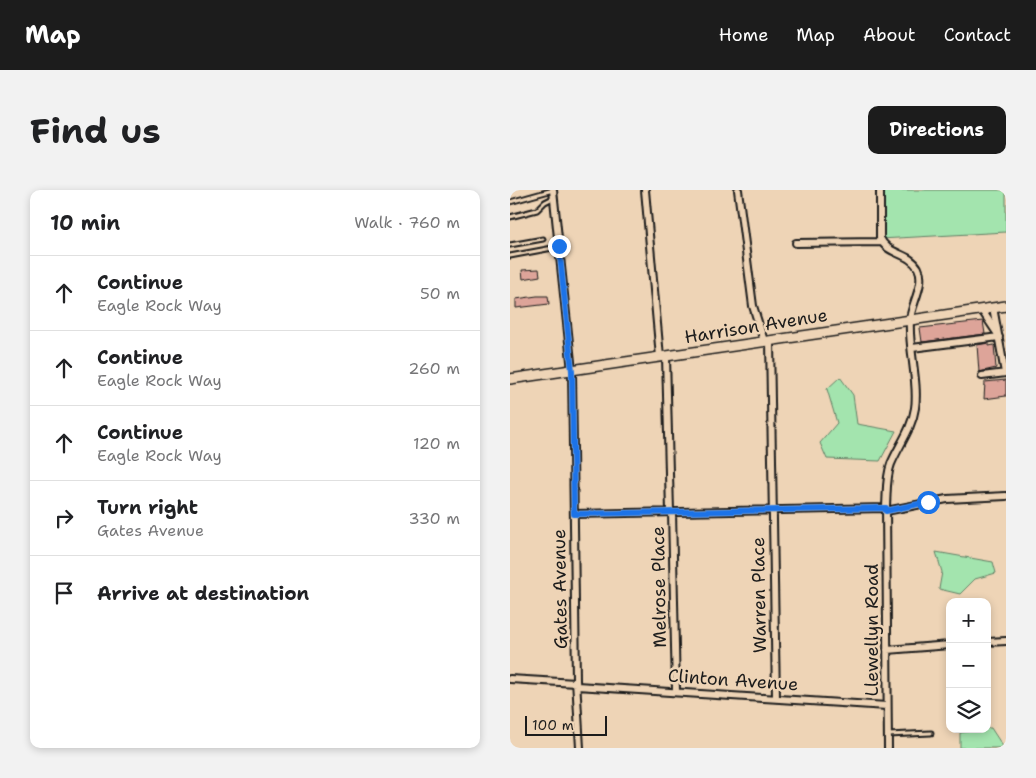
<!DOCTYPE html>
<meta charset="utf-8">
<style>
:root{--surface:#fff;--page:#f2f2f2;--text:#202124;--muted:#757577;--line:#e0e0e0;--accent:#1c1c1c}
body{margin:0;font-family:"Shantell Sans",sans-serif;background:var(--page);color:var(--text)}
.controls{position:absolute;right:15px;bottom:15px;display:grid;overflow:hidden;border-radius:10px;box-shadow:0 2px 8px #0003}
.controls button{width:45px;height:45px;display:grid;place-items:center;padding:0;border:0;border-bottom:1px solid var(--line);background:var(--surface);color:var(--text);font:25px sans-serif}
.scale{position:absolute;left:15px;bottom:12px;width:82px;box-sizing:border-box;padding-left:5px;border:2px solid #1c1c1c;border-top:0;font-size:14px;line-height:18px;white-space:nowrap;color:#1c1c1c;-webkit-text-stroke:4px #eed4b6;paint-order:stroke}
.stop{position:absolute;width:15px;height:15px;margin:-11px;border:4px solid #1a73e8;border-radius:50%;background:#fff}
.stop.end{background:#1a73e8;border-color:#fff;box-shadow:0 1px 5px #0008}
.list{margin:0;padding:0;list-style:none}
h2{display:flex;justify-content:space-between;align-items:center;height:65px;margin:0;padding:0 20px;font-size:21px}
h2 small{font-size:16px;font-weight:400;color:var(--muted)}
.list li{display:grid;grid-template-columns:32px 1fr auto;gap:15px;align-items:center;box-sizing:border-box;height:75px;padding:0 20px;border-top:1px solid var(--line)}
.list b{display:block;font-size:19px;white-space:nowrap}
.list p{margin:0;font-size:16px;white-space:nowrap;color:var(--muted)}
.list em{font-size:16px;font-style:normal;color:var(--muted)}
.icon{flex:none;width:28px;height:28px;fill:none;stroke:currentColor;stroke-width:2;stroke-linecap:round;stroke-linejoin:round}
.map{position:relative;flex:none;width:496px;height:558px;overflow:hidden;border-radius:10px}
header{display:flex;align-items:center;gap:30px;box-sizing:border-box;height:70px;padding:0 25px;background:var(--accent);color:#fff}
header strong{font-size:24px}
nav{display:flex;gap:28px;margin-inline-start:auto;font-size:18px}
.intro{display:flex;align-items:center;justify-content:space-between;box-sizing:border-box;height:120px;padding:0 30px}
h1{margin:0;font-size:35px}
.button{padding:12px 22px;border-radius:10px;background:var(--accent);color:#fff;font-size:18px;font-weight:700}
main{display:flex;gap:30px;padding:0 30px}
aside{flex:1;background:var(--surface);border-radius:10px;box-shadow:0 2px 8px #0003}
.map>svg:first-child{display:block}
.green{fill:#a3e4ae;stroke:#608065}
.building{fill:#dda499;stroke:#1c1c1c}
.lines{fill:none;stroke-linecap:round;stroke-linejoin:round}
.lane-casing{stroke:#1c1c1c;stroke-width:7}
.street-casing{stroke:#1c1c1c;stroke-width:10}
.secondary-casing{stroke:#1c1c1c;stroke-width:12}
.lane{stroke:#eed4b6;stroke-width:3}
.street{stroke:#eed4b6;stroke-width:6}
.secondary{stroke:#eed4b6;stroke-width:9}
.route{stroke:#1a73e8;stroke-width:6}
.labels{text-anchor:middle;stroke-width:5;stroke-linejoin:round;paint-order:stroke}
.street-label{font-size:18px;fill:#1c1c1c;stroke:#eed4b6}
</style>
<header>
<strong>Map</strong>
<nav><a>Home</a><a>Map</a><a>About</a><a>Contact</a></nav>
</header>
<div class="intro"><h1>Find us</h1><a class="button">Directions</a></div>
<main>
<aside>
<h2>10 min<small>Walk · 760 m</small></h2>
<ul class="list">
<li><svg class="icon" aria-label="ahead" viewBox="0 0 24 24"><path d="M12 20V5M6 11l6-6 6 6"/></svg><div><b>Continue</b><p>Eagle Rock Way</p></div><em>50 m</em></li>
<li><svg class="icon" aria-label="ahead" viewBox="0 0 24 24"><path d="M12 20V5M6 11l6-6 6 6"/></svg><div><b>Continue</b><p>Eagle Rock Way</p></div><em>260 m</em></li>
<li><svg class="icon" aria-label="ahead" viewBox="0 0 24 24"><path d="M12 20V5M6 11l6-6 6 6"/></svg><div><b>Continue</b><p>Eagle Rock Way</p></div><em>120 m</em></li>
<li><svg class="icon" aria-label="right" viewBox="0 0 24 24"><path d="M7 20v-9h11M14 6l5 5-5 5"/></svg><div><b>Turn right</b><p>Gates Avenue</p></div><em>330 m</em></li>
<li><svg class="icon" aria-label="arrive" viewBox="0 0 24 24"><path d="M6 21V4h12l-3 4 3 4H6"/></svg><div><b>Arrive at destination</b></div></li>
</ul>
</aside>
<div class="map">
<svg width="496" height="558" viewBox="0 0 496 558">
<rect width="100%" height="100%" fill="#eed4b6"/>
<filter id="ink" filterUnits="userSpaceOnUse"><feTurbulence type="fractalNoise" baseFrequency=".02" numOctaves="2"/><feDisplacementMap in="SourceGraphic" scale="10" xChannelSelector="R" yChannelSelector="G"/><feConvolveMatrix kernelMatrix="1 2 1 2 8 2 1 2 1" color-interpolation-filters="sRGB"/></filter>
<g filter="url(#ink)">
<path class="green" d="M370,0h126v42l-126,7z
M330,187l13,18 4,29 39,7 -16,30 -53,-2 -7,-16 17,-20 -10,-34z
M426,362l57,10 3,11 -21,6 -15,15 -21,-5 3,-17z
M477,538h4l13,20h-44v-15z"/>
<path class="building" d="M29,79l1,7 -17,3 -1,-9z
M27,106h11l1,8 -33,4v-9z
M473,131l2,13 -63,8 -2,-14z
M479,153v3l5,-1 2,23 -17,4 -2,-27z
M496,190v16l-22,3 1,-17z"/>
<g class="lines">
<g class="lane-casing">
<path id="lane" d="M0,12l43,-12
M0,27l27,-7 8,-8 8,-4
M0,55l33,-6
M0,66l48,-9
M378,545l43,-2"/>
</g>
<g class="street-casing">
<path id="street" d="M43,0l19,181 4,309 4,68
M135,0l15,167
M228,0l15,116 11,35
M370,0v48c7,17 29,14 38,30 8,15 -7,36 -8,52 -2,27 9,62 5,88 -3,21 -16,37 -24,56 -5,13 -4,28 -5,42l2,242
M286,53l85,-1
M483,117l12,66
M471,119l16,24
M260,151l6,357
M402,158l87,-11
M156,166l4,156
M472,186l24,-3
M376,321l61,-12 59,-3
M162,322l4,179
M64,324l312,-6
M477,452l19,-1
M377,460l63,-5
M0,489l66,4
M67,496l310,20"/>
</g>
<g class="secondary-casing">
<path id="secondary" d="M0,189l496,-73"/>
</g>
<use href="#lane" class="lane"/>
<use href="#street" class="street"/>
<use href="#secondary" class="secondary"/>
</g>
</g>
<g class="lines" filter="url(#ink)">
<path class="route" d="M49,56l13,125 2,143 312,-6v3l42,-9"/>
</g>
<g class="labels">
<g class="street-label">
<text transform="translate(246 136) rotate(-9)" y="6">Harrison Avenue</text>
<text transform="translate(149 397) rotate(-91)" y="6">Melrose Place</text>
<text transform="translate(50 399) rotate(-91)" y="6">Gates Avenue</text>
<text transform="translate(249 405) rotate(-91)" y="6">Warren Place</text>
<text transform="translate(362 440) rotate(-90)" y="6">Llewellyn Road</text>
<text transform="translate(223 490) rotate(4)" y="6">Clinton Avenue</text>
</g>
</g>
</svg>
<div class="controls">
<button>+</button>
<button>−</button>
<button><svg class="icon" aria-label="layers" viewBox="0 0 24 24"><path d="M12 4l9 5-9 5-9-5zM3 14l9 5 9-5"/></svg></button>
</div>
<div class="scale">100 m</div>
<div class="stop" style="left:418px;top:312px"></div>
<div class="stop end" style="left:49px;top:56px"></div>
</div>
</main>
